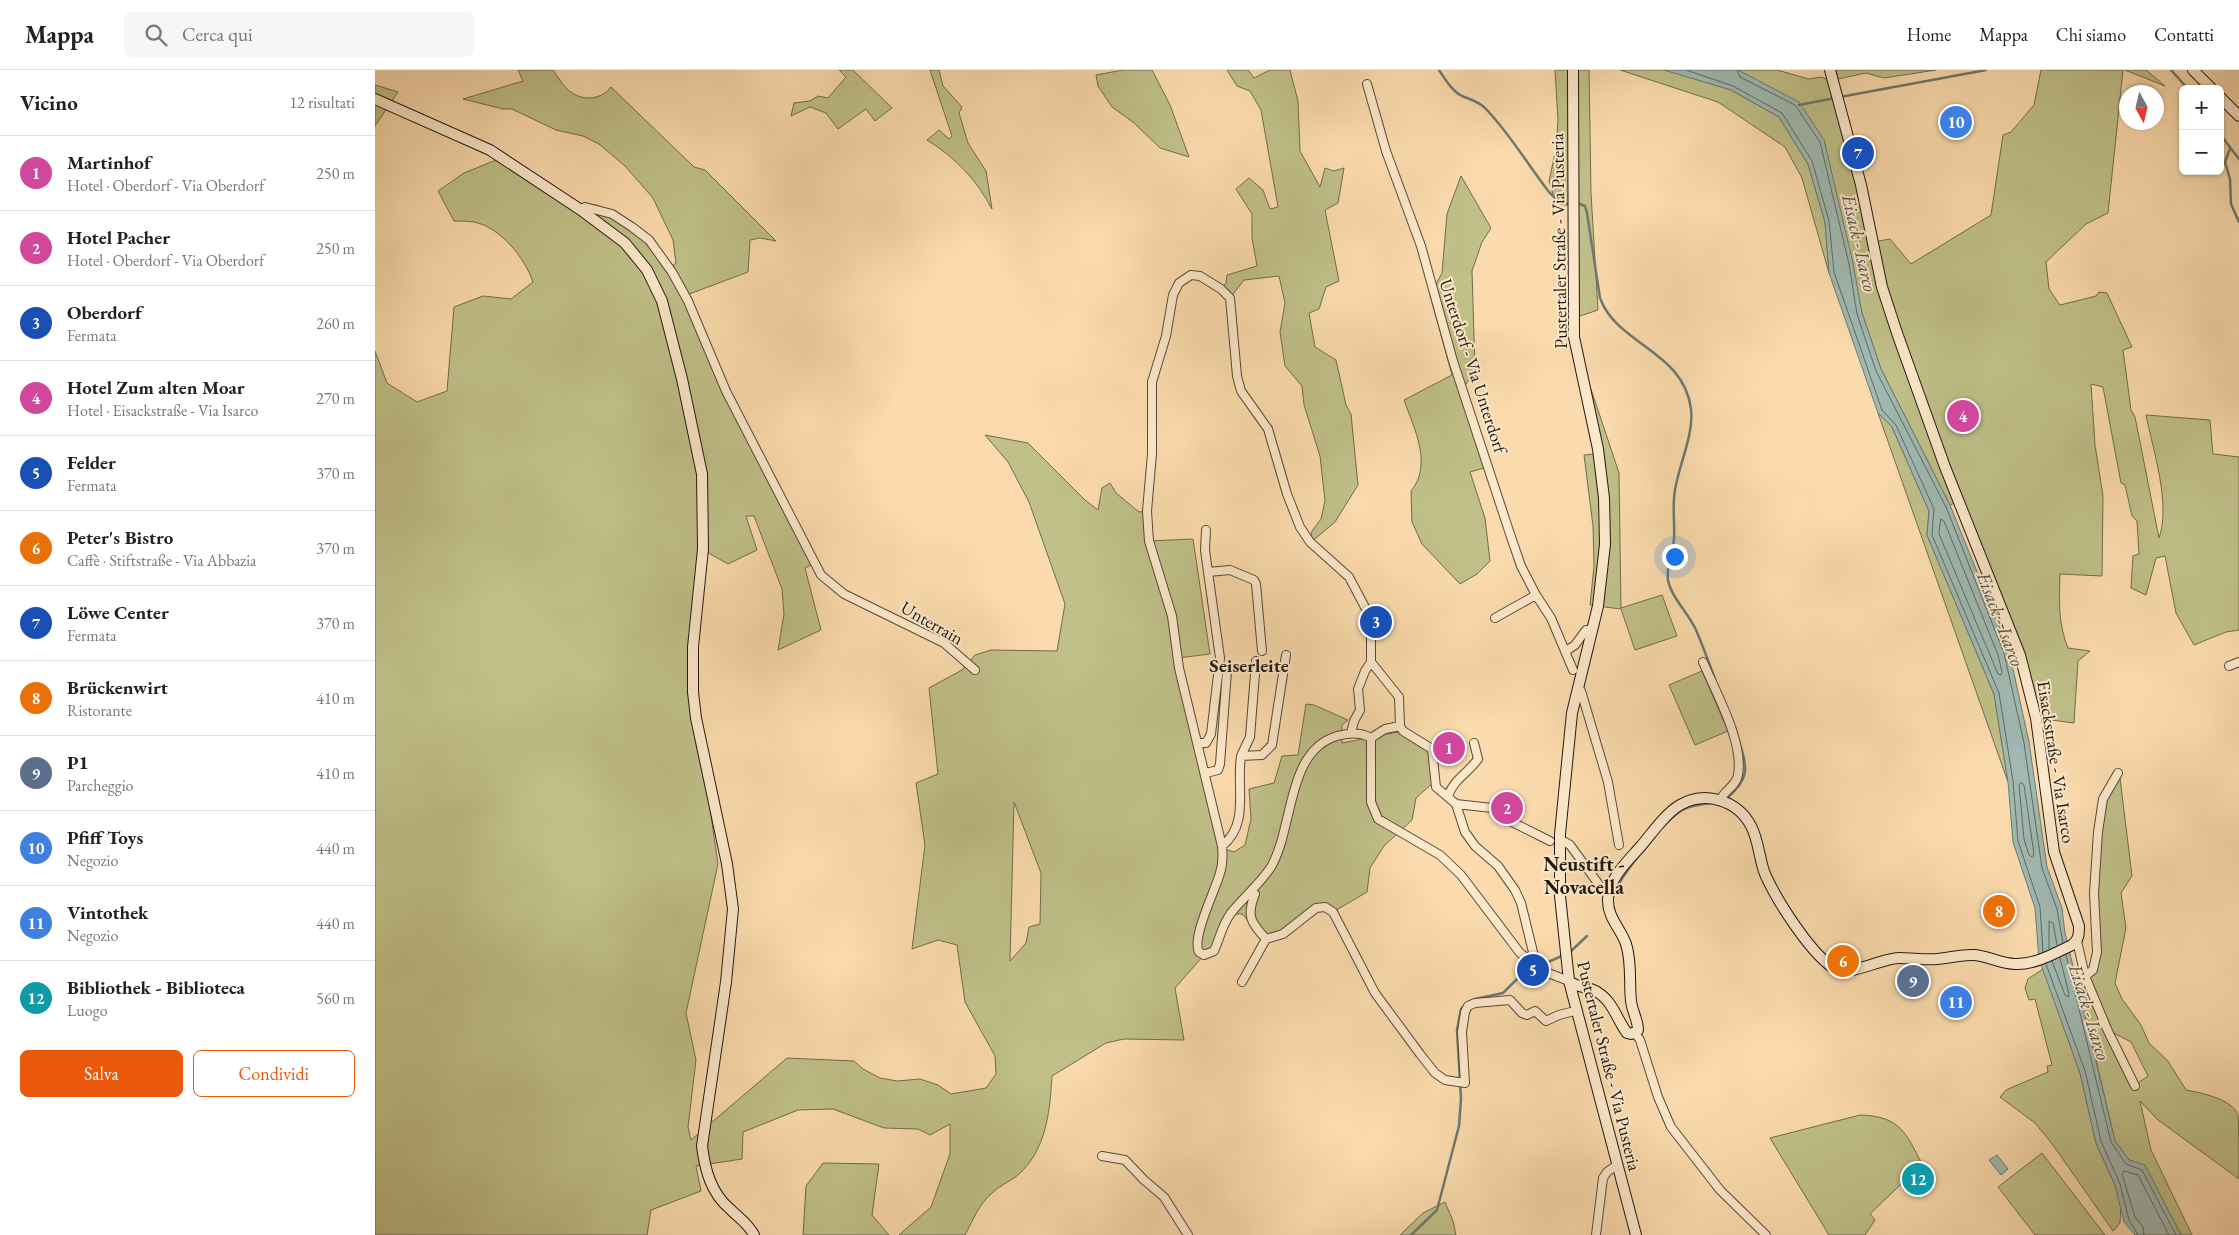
<!DOCTYPE html>
<html lang="it">
<meta charset="utf-8">
<style>
:root{--surface:#fff;--page:#f6f6f6;--text:#222;--muted:#767676;--line:#e0e0e0;--accent:#ea580c}
body{margin:0;font-family:"EB Garamond",serif;background:var(--page);color:var(--text)}
.controls{position:absolute;right:15px;top:15px;display:grid;overflow:hidden;border-radius:8px;box-shadow:0 1px 4px #0004}
.controls button{width:45px;height:45px;display:grid;place-items:center;padding:0;border:0;border-bottom:1px solid var(--line);background:var(--surface);color:var(--text);font:25px sans-serif}
.compass{position:absolute;left:1744px;top:15px;width:45px;height:45px;border-radius:50%;background:var(--surface);box-shadow:0 1px 4px #0004;rotate:172deg}
.you{position:absolute;left:1299px;top:486px;width:18px;height:18px;margin:-12px;border:4px solid #fff;border-radius:50%;background:#1a73e8;box-shadow:0 0 0 8px #1a73e833}
.badge{display:grid;place-items:center;width:32px;height:32px;border-radius:50%;background:var(--accent);color:#fff;font-size:16px;font-weight:700}
.pin{position:absolute;translate:-50% -50%;border:2px solid #fff;box-shadow:0 1px 5px #0006}
.list{margin:0;padding:0;list-style:none}
h2{display:flex;justify-content:space-between;align-items:center;height:65px;margin:0;padding:0 20px;font-size:21px}
h2 small{font-size:16px;font-weight:400;color:var(--muted)}
.list li{display:grid;grid-template-columns:32px 1fr auto;gap:15px;align-items:center;box-sizing:border-box;height:75px;padding:0 20px;border-top:1px solid var(--line)}
.list b{display:block;font-size:19px;white-space:nowrap}
.list p{margin:0;font-size:16px;white-space:nowrap;color:var(--muted)}
.list em{font-size:16px;font-style:normal;color:var(--muted)}
.actions{display:flex;gap:10px;padding:15px 20px}
.actions a{flex:1;padding:11px 0;border:1px solid var(--accent);border-radius:8px;text-align:center;font-size:18px;color:var(--accent)}
.actions .main{background:var(--accent);color:#fff}
.icon{flex:none;width:28px;height:28px;fill:none;stroke:currentColor;stroke-width:2;stroke-linecap:round;stroke-linejoin:round}
.map{position:relative;flex:none;width:1864px;height:1165px;overflow:hidden}
header{display:flex;align-items:center;gap:30px;box-sizing:border-box;height:70px;padding:0 25px;background:var(--surface);border-bottom:1px solid var(--line)}
header strong{font-size:24px}
nav{display:flex;gap:28px;margin-inline-start:auto;font-size:18px}
.search{width:350px;height:45px;background:var(--page);display:flex;align-items:center;gap:12px;box-sizing:border-box;padding:0 18px;border-radius:8px;color:var(--muted);font-size:19px}
main{display:flex}
aside{flex:1;background:var(--surface)}
.map>svg:first-child{display:block}
.green{fill:#c0c088;stroke:#706c4c;fill-rule:evenodd}
.water{fill:#a0b9b2;stroke:#6d7971}
.lines{fill:none;stroke-linecap:round;stroke-linejoin:round}
.shore{stroke:#606861;stroke-width:1}
.stream{stroke:#6d7971;stroke-width:2.5}
.street-casing{stroke:#584937;stroke-width:10}
.secondary-casing{stroke:#211810;stroke-width:12}
.street{stroke:#fce8ca;stroke-width:8}
.secondary{stroke:#fce8ca;stroke-width:10}
.labels{text-anchor:middle;stroke-width:4;stroke-linejoin:round;paint-order:stroke}
.street-label{font-size:18px;fill:#211810;stroke:#fce8ca}
.water-label{font-size:19px;font-style:italic;fill:#4d5049;stroke:#fce8ca}
.neighbourhood-label{font-size:19px;font-weight:bold;fill:#211810;stroke:#fce8ca}
.quarter-label{font-size:20px;font-weight:bold;fill:#211810;stroke:#fce8ca}
</style>
<header>
<strong>Mappa</strong>
<div class="search"><svg class="icon" aria-label="search" viewBox="0 0 24 24"><circle cx="10" cy="10" r="6"/><path d="M15 15l6 6"/></svg>Cerca qui</div>
<nav><a>Home</a><a>Mappa</a><a>Chi siamo</a><a>Contatti</a></nav>
</header>
<main>
<aside>
<h2>Vicino<small>12 risultati</small></h2>
<ul class="list">
<li><span class="badge" style="background:#d1479c">1</span><div><b>Martinhof</b><p>Hotel · Oberdorf - Via Oberdorf</p></div><em>250 m</em></li>
<li><span class="badge" style="background:#d1479c">2</span><div><b>Hotel Pacher</b><p>Hotel · Oberdorf - Via Oberdorf</p></div><em>250 m</em></li>
<li><span class="badge" style="background:#1a4fb4">3</span><div><b>Oberdorf</b><p>Fermata</p></div><em>260 m</em></li>
<li><span class="badge" style="background:#d1479c">4</span><div><b>Hotel Zum alten Moar</b><p>Hotel · Eisackstraße - Via Isarco</p></div><em>270 m</em></li>
<li><span class="badge" style="background:#1a4fb4">5</span><div><b>Felder</b><p>Fermata</p></div><em>370 m</em></li>
<li><span class="badge" style="background:#e8710a">6</span><div><b>Peter's Bistro</b><p>Caffè · Stiftstraße - Via Abbazia</p></div><em>370 m</em></li>
<li><span class="badge" style="background:#1a4fb4">7</span><div><b>Löwe Center</b><p>Fermata</p></div><em>370 m</em></li>
<li><span class="badge" style="background:#e8710a">8</span><div><b>Brückenwirt</b><p>Ristorante</p></div><em>410 m</em></li>
<li><span class="badge" style="background:#5c6f8a">9</span><div><b>P1</b><p>Parcheggio</p></div><em>410 m</em></li>
<li><span class="badge" style="background:#3f7fe0">10</span><div><b>Pfiff Toys</b><p>Negozio</p></div><em>440 m</em></li>
<li><span class="badge" style="background:#3f7fe0">11</span><div><b>Vintothek</b><p>Negozio</p></div><em>440 m</em></li>
<li><span class="badge" style="background:#0f9aa8">12</span><div><b>Bibliothek - Biblioteca</b><p>Luogo</p></div><em>560 m</em></li>
</ul>
<div class="actions"><a class="main">Salva</a><a>Condividi</a></div>
</aside>
<div class="map">
<svg width="1864" height="1165" viewBox="0 0 1864 1165">
<rect width="100%" height="100%" fill="#fbdbad"/>
<filter id="stains"><feTurbulence type="fractalNoise" baseFrequency=".004" numOctaves="4"/><feColorMatrix values="0 0 0 0 .2 0 0 0 0 .09 0 0 0 0 .02 0 0 0 .5 -.17"/></filter>
<radialGradient id="worn" r=".72"><stop offset=".6" stop-color="#630" stop-opacity="0"/><stop offset="1" stop-color="#630" stop-opacity=".3"/></radialGradient>
<path class="green" d="M143,0h35c5,7 11,18 18,22 13,10 31,7 40,-5l83,80 11,3 71,71 -16,-3 -10,2 -2,32 -64,24 42,95 87,173 -8,4 16,62 -43,20 6,-36 -2,-25 -28,-73h-8l11,34 -29,14 -25,-14 -10,142 25,172 -32,149 10,47 -8,67 3,13 96,-82 67,3 9,8 17,9 17,3 23,-2 18,6 13,9 35,-6 10,-14 -1,-18 -30,-54 -8,-57 -19,-5 -26,9 13,-104 -9,-62 22,-9 -9,-86 33,-18 13,-15 16,-5 66,1 8,-47 -36,-102 -21,-40 -23,-27 43,8 57,57 13,10 4,-22 8,-5 6,10 23,19 8,-1 2,30 44,-2 17,115 -32,4 41,189 15,5 11,-7 6,-26 -2,-30 25,-6 8,-27 16,-1 8,-51 8,1 34,15 -6,5v18l61,-12 29,18 2,33 -18,16 -4,22 -28,26 -14,22 -3,24 -34,20 -17,-4 -33,26 -17,5 -24,-25h-11l-15,33 -12,8 -29,33 9,52 -60,-1 -18,4 -54,33c-2,33 -5,69 -29,94 -8,10 -22,14 -31,23 -13,11 -19,27 -27,42h-66l32,-28 19,-53v-30l-20,11 -12,-6 -34,-1 -51,-19 -35,1 -55,22 -1,27 -46,7 5,25 -50,19 -4,25h-272v-884l12,32 30,19 30,-11 7,-84 29,-11 28,3 22,-17c-8,-24 -33,-55 -59,-60 -6,-1 -14,-1 -20,-1l-16,-30 26,-18 42,-17 71,47 19,2 18,7 37,25 21,29 4,-3 -3,-23 -20,-42 -28,-32 -26,-22 -16,-8 -27,-6 -44,-21h-9l-40,-10 60,-18zM639,732l27,71 -1,51 -11,3 -3,16 -16,18z
M464,0h14l39,38 -17,13 -9,-12 -28,20 -12,-16 -16,-6 -19,9 3,-13 16,-2 8,-5 10,2 18,-21z
M555,0h9l4,16 19,21 -3,6 9,30 18,28 6,38c-16,-30 -36,-51 -65,-69l12,-10 10,9 3,-3z
M748,0h29l18,35 19,52 -29,-9 -27,-26 -21,-15 -14,-21 -2,-11z
M852,0h21l6,8 16,-8h20l8,31 2,50 20,36 5,-19 9,3 10,-3 -6,35 -13,7 14,71 -13,6 -7,22 -10,4 6,34 21,13 10,45 5,9 7,71 -23,37 -26,22 3,-13 9,-12 4,-18 -5,-45 -16,-51 -2,-19 -17,-20 -5,-34 5,-29 -6,-27 -35,4 -14,18 -9,-9 5,-6 1,-8 30,-9 -5,-28v-24l-16,-25 13,-11 14,12 7,19 8,-2 -17,-97 -11,-19 -13,-5z
M1180,0h34l2,123 7,117 -21,7 -5,-112h-9l-8,-4 -6,-20 7,-32 2,-29z
M1245,0h44l21,5 46,15 48,27 29,47 17,58 4,51 -27,-95 -17,-31 -67,-45z
M1363,0h39l32,9 12,-2 11,4 41,161 17,-3 21,25 80,-49 12,-80 8,-3 23,-27 7,-35h82l-15,143 -22,11 -40,38 3,27 11,16 36,-9 3,-4 8,1 25,54 -9,3 8,60 4,7 24,121c12,-34 -6,-88 -13,-123l64,5 3,34 26,3v173l-13,2 -32,13 -18,-32 -11,-57 -9,2 -10,37 -15,-7 2,-32 6,-2 -2,-33 -5,-5 -7,-31 -4,-2 -18,-96 -12,-3 4,61 8,51 -1,80 -42,-2c-1,26 -2,50 8,74l22,3 -12,10 -4,62 -38,-5 -6,-29 -73,-187 -7,3 -69,-136 -19,-56 -38,-173z
M1461,0h100l-52,8 -18,-5 -28,6z
M1750,0h21l19,16z
M0,15l23,7 -23,34z
M1086,106l30,52 -9,14 -10,29 3,98 -10,17 26,80 -21,6 15,46 5,43 -13,13 -17,10 -38,-40 -10,-22 -1,-31c22,-26 3,-63 -7,-91l48,-25 -22,-80 12,-22 5,-59z
M1216,319l28,84 2,135 41,-13 15,41 -42,14 -14,-41 -31,-4 4,-39 -1,-40 -9,-71 18,-2 -14,-63z
M1503,343l14,14 37,84 -2,24 67,159 14,88z
M1327,601l26,60 -33,14 -26,-60z
M1745,708l12,98 -11,17 5,35 -11,55 7,16 19,26 8,18 19,18 18,29c16,3 46,9 52,25 1,10 1,51 1,64l-81,-59 -18,-19 11,49 41,85h-11l-36,-69 -16,-6 -14,-19 -38,-162 16,-9 5,-121 11,-63zM1733,960l23,12 17,34 -13,9z
M1668,899l37,104 16,70 19,42 6,22 -1,16 -7,8 -60,-86 -18,-22 -35,-26 6,-7 42,-18 -1,-6 5,-1 -17,-66 -6,1 -4,-12 3,-9z
M1485,1045c40,1 46,18 62,49l-52,50 5,6 -10,15h-36l-59,-97z
M1667,1083l63,82h-70l-37,-48z
M448,1093l56,1 -7,51 17,20h-86l3,-49z
M1070,1132l8,19 3,14h-56l23,-22z"/>
<path class="water" d="M1289,0h74l61,32 25,38 29,123 9,50 19,56 69,136 59,146 20,91 18,125 15,41 3,25 50,208 14,19 16,5 36,70h-46l-11,-13 -9,-37 -19,-42 -16,-70 -41,-114 -4,-51 -22,-66 -5,-60 -14,-88 -67,-159 2,-24 -37,-84 -14,-14 -49,-140 -4,-51 -17,-58 -29,-47 -48,-27z
M1622,1085l11,14 -7,6 -12,-15z"/>
<g class="lines">
<path class="shore" d="M1311,0l47,16 49,27 30,48 17,60 5,51 48,138 14,15 38,84 -2,26 67,158 14,88 5,60 22,66 3,45
M1362,0l3,7 55,28 25,37 29,122 8,50 19,57 70,136 58,146 20,90 18,125 15,41 6,34
M1566,449l3,2 54,134 4,17 -1,3 -3,-1 -59,-140z
M1647,713l2,2 10,69 -2,3 -3,-2 -5,-16 -5,-54z
M1674,879v-28l4,2 4,22
M1691,885l45,187 15,22 16,6 34,65
M1677,891l13,34 3,2 1,-3 -9,-36
M1671,894l39,107 16,70 19,43 9,36 9,15
M1769,1165l-1,-8 -8,-10 -13,-43 2,-3 14,4 31,60"/>
<path class="stream" d="M1064,0c6,9 13,21 23,26 9,4 17,5 24,13 24,25 42,56 63,83l9,9 9,3
M1796,0l17,19
M1465,27l146,-27
M1424,35l36,-7
M1845,64l19,25
M1855,79l-5,13 5,17 1,25 8,18
M1202,133l8,3 2,7 13,85c17,47 84,53 91,111 3,26 -12,55 -16,81 -3,16 0,33 -1,49 -1,13 -8,28 -6,41 3,17 21,34 28,50 7,16 13,33 19,49
M1352,728c20,-17 22,-28 13,-53
M1238,824c10,-21 50,-72 69,-84 9,-5 19,-6 30,-7
M1194,883l18,-17
M1036,1165l26,-25 22,-84 2,-27 -4,-69 4,-21 7,-7 7,-3 28,-6 20,-20 41,-18"/>
<g class="street-casing">
<path id="street" d="M992,14l19,67 35,95 32,115 57,173 11,32 15,29 15,23 22,52
M206,140l4,-3 27,7 20,13 17,13 23,32 16,29 38,90 95,184 23,19 100,49 31,27
M831,460l-1,20 3,22
M1120,548l41,-23
M1191,581l9,-6 11,-15h6
M881,591l-6,76 -9,19 21,-1 10,-10 14,-90
M1328,592c13,31 41,80 35,113 -2,11 -13,15 -18,25
M1854,596l10,-4
M1206,621l27,91 11,63
M976,663l3,-12 6,-11 -2,-21 7,-18 6,-9
M996,668c-10,-6 -23,-5 -34,-2 -51,15 -43,92 -66,131 -11,17 -27,30 -40,46 -9,12 -11,25 -17,38l-10,4 -5,-3c-8,-14 17,-63 21,-79 3,-9 3,-17 2,-27l-43,-178 -7,-52 -23,-75 -2,-30 5,-57v-72l14,-46 7,-41 6,-12 12,-8 9,1 21,13 9,9 7,78 4,15 27,38 19,65 13,33 10,15 39,35 18,34 4,25v26l28,35 1,29 3,5 29,18 4,38 20,17 9,28 10,14 23,20 17,24 6,13 12,49 -3,10
M996,668v64l7,17 62,36 21,20 59,78 28,20 21,8
M996,668l14,-9 15,-3
M823,673h8l5,-9 9,-76 -12,-86 22,-2 24,10 2,4 6,67
M831,703l12,-3 2,-6 7,-93
M1073,726c6,-17 20,-23 30,-37l-4,-16
M1081,734l36,4 8,8 50,25
M1190,772l5,3 30,41 10,4
M847,776c28,-22 14,-59 19,-90
M891,869l17,-5 33,-26 9,-1 8,5 42,81 45,61 15,19 10,7 20,3 -3,-51 3,-20 3,-6 7,-3 35,-3 12,13 5,2 8,-4 11,10 13,-6 16,-4
M1702,871l8,35 22,53 28,57
M1710,906l8,-6 4,-18 -3,-59 4,-61 5,-33 15,-26
M867,912l24,-43c-15,-16 -20,-23 -11,-45l-3,-3
M1260,963l5,7 18,57 13,30 49,63 46,45
M727,1086l23,4 19,20 20,17 24,38
M1221,1165l7,-57 4,-6 10,-7"/>
</g>
<g class="secondary-casing">
<path id="secondary" d="M1198,0l1,267 24,112 6,49 1,46 -7,62 -26,107 -12,121v62l9,85 67,254
M1818,0l19,19
M1845,27l19,19
M0,29l115,51 91,60 44,33 22,27 15,31 20,78 20,95 1,75 -10,98v45l3,26 31,146 6,45 -7,73 -24,164c3,24 9,47 28,63 9,9 18,14 24,26
M1194,911c8,7 19,5 28,11 16,9 20,28 30,41l4,1 7,-4c0,-10 -6,-19 -7,-29 -2,-19 1,-39 -5,-57 -5,-15 -19,-27 -18,-45 1,-21 20,-38 33,-53 12,-14 24,-32 39,-41 26,-15 58,-4 71,21 8,15 8,33 14,48 11,25 47,83 72,96 12,6 46,-12 62,-12 13,0 26,2 38,1 13,-1 25,-5 38,-4 13,1 26,9 40,9 20,1 40,-11 57,-19 7,-5 7,-11 7,-19l-25,-74 -18,-134 -16,-63 -75,-188 -48,-134 -15,-46 -21,-102 -31,-115"/>
</g>
<use href="#street" class="street"/>
<use href="#secondary" class="secondary"/>
</g>
<g class="labels">
<g class="street-label">
<text transform="translate(1184 171) rotate(-91)" y="6">Pustertaler Straße - Via Pusteria</text>
<text transform="translate(1098 296) rotate(72)" y="6">Unterdorf - Via Unterdorf</text>
<text transform="translate(557 553) rotate(30)" y="6">Unterrain</text>
<text transform="translate(1681 692) rotate(81)" y="6">Eisackstraße - Via Isarco</text>
<text transform="translate(1234 996) rotate(76)" y="6">Pustertaler Straße - Via Pusteria</text>
</g>
<g class="water-label">
<text transform="translate(1485 173) rotate(77)" y="7">Eisack - Isarco</text>
<text transform="translate(1626 549) rotate(69)" y="7">Eisack - Isarco</text>
<text transform="translate(1715 942) rotate(73)" y="7">Eisack - Isarco</text>
</g>
<g class="neighbourhood-label">
<text x="874" y="602">Seiserleite</text>
</g>
<g class="quarter-label">
<text x="1209" y="801">Neustift -<tspan x="1209" dy="23">Novacella</tspan></text>
</g>
</g>
<rect width="100%" height="100%" filter="url(#stains)"/>
<rect width="100%" height="100%" fill="url(#worn)"/>
</svg>
<div class="controls">
<button>+</button>
<button>−</button>
</div>
<svg class="compass" viewBox="-18 -18 36 36"><path d="M0-13l5 13h-10z" fill="#e53935"/><path d="M0 13l5-13h-10z" fill="#767676"/></svg>
<div class="you"></div>
<div class="pin badge" style="left:1074px;top:678px;background:#d1479c">1</div>
<div class="pin badge" style="left:1132px;top:738px;background:#d1479c">2</div>
<div class="pin badge" style="left:1001px;top:552px;background:#1a4fb4">3</div>
<div class="pin badge" style="left:1588px;top:346px;background:#d1479c">4</div>
<div class="pin badge" style="left:1158px;top:900px;background:#1a4fb4">5</div>
<div class="pin badge" style="left:1468px;top:891px;background:#e8710a">6</div>
<div class="pin badge" style="left:1483px;top:83px;background:#1a4fb4">7</div>
<div class="pin badge" style="left:1624px;top:841px;background:#e8710a">8</div>
<div class="pin badge" style="left:1538px;top:911px;background:#5c6f8a">9</div>
<div class="pin badge" style="left:1581px;top:52px;background:#3f7fe0">10</div>
<div class="pin badge" style="left:1581px;top:932px;background:#3f7fe0">11</div>
<div class="pin badge" style="left:1543px;top:1109px;background:#0f9aa8">12</div>
</div>
</main>
